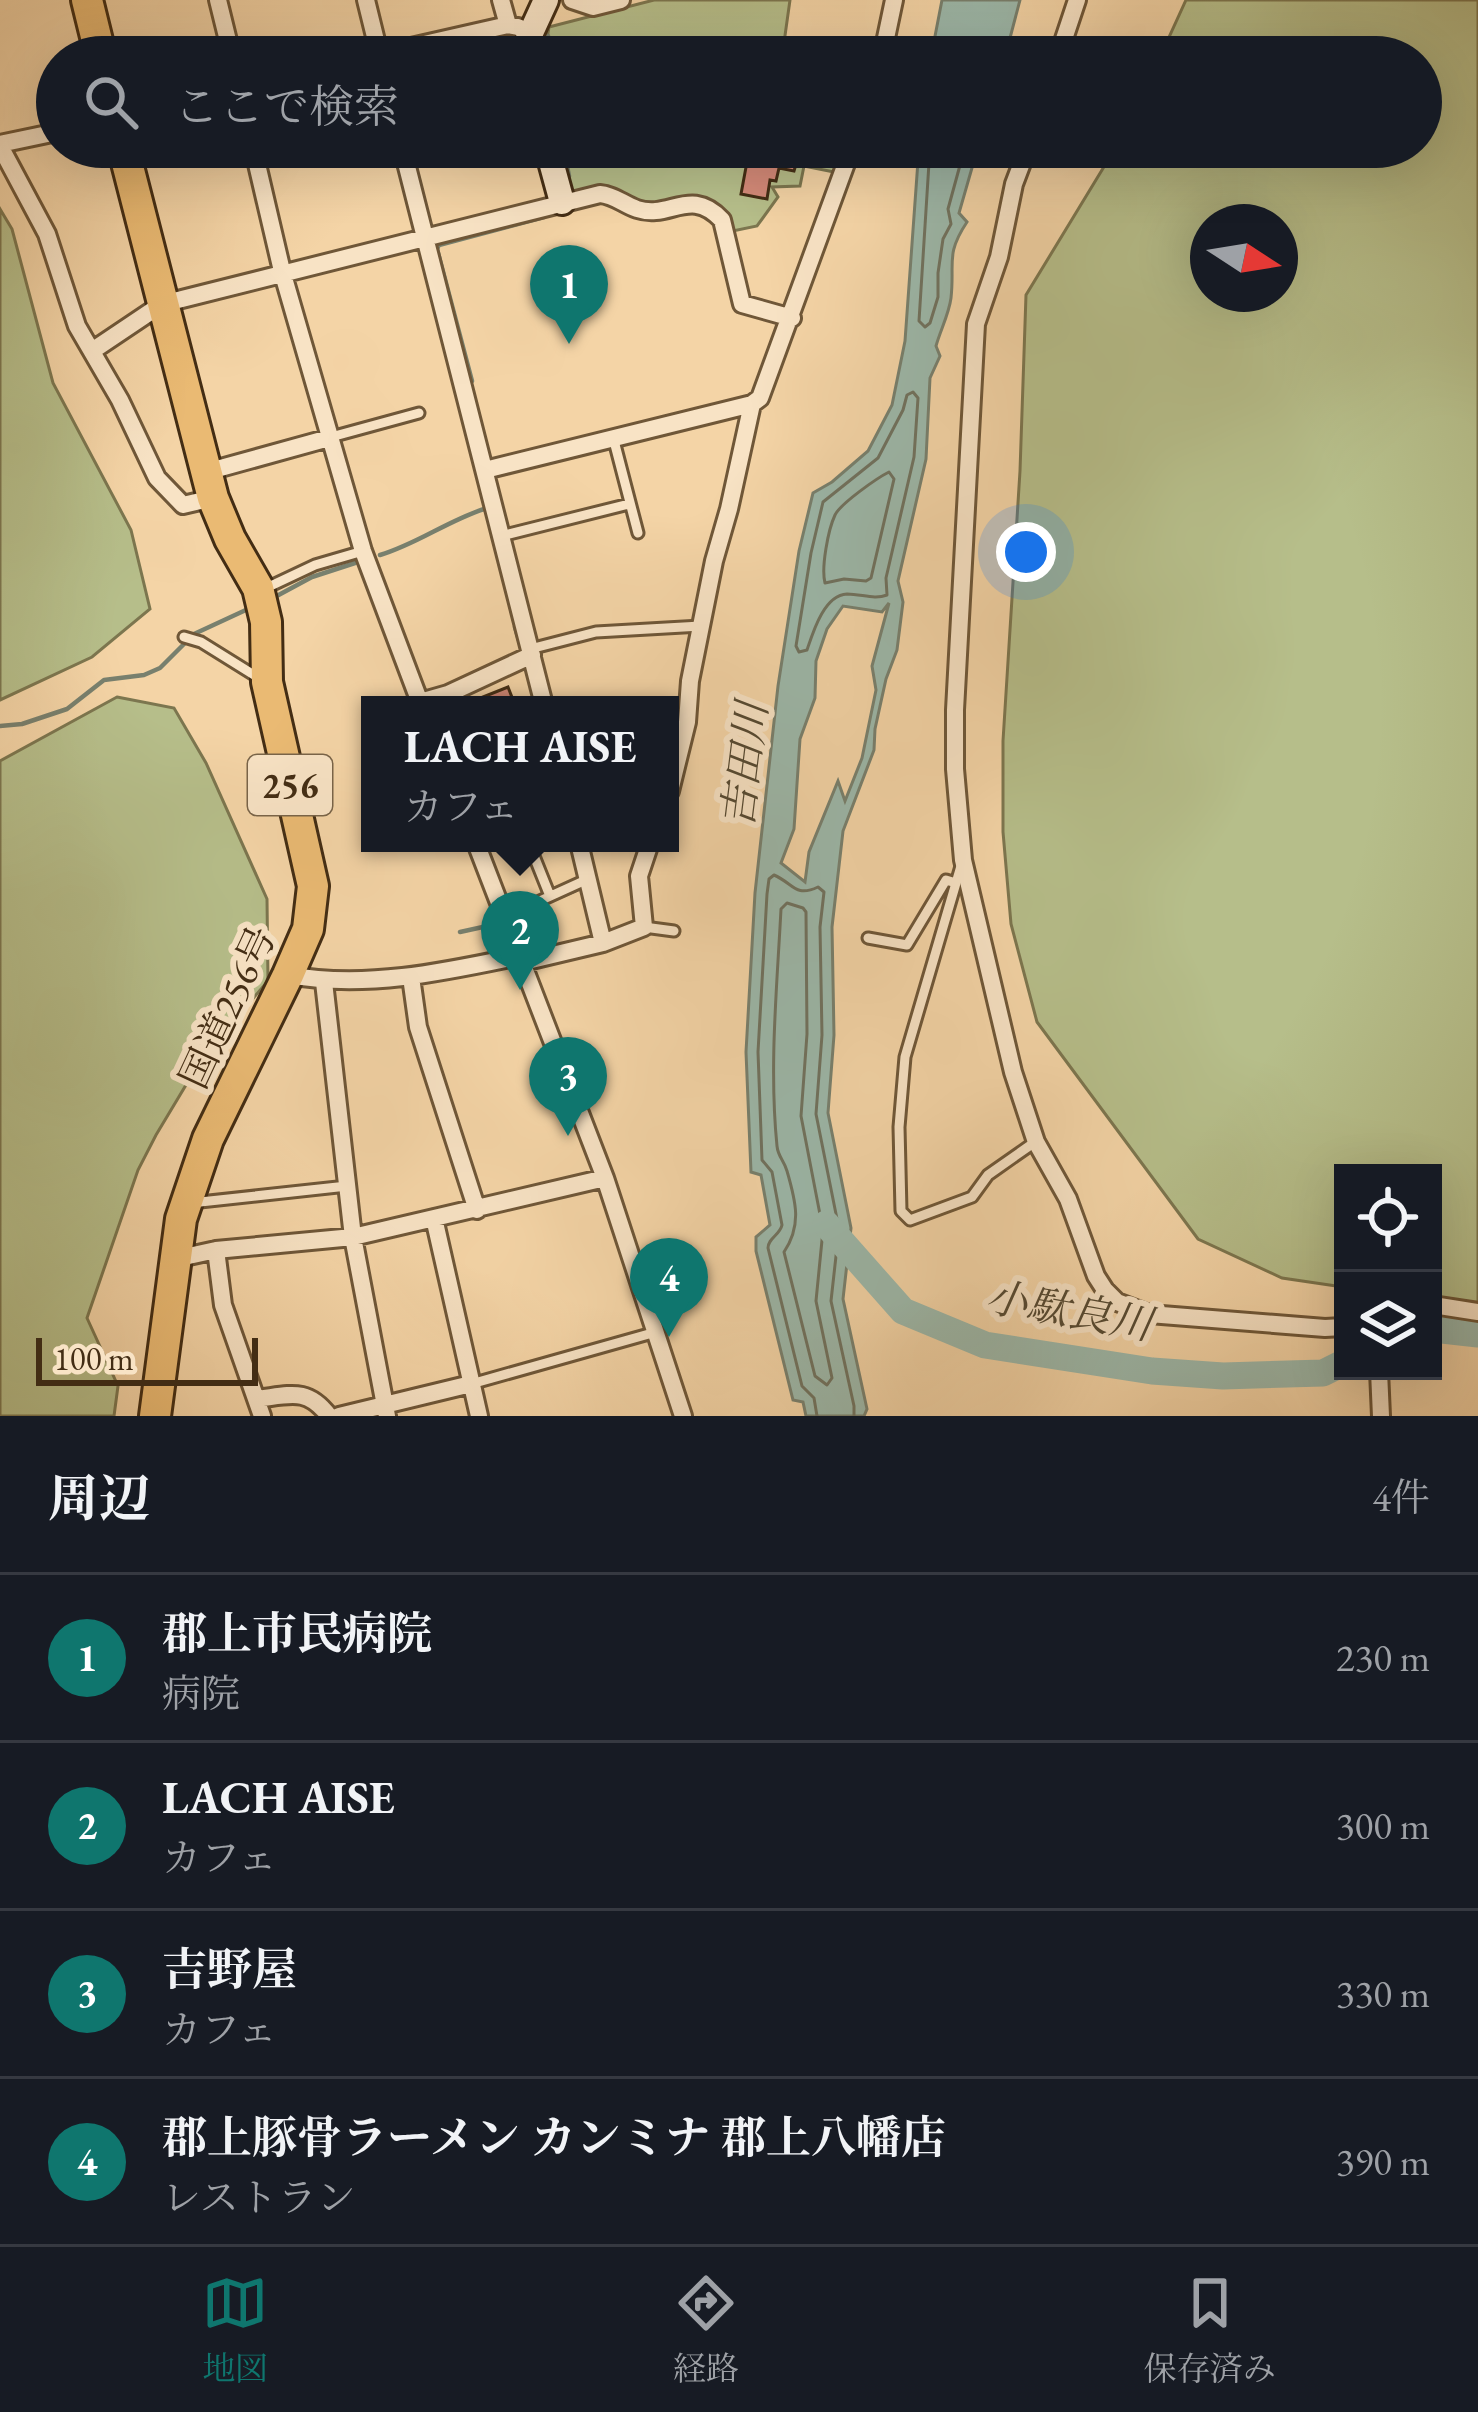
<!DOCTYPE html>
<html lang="ja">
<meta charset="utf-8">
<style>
:root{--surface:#171b24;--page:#242831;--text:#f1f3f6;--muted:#9ea1a6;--line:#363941;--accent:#0f766e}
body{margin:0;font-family:"EB Garamond","Noto Serif JP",serif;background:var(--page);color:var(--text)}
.controls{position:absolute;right:36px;bottom:36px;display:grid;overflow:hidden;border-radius:0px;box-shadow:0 12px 48px #0002}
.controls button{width:108px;height:108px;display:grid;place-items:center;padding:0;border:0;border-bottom:3px solid var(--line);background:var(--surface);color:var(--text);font:60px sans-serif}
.compass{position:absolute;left:1190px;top:204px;width:108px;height:108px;border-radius:50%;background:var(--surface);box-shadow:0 12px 48px #0002;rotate:102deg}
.scale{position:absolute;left:36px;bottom:30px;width:222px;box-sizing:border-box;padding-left:12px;border:6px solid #432d14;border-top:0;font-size:33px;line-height:42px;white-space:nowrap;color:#432d14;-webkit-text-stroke:9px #f8e3c5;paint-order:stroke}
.you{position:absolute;left:1026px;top:552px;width:42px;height:42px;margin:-30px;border:9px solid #fff;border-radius:50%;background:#1a73e8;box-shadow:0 0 0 18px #1a73e833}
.badge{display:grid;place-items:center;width:78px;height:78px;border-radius:50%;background:var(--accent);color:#fff;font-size:39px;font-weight:700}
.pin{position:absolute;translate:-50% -99px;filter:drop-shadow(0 3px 6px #0008)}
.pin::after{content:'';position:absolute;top:63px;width:42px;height:36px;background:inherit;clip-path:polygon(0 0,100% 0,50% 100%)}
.popup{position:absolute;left:361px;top:696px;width:318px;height:156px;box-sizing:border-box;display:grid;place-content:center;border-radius:0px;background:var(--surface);filter:drop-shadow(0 3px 9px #0005);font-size:39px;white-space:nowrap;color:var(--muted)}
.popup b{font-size:45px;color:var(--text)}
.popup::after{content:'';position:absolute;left:50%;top:100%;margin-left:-24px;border:24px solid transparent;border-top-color:var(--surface)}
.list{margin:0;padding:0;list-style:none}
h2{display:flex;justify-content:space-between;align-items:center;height:156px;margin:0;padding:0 48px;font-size:51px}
h2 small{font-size:39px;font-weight:400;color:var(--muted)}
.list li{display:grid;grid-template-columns:78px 1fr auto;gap:36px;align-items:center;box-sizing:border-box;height:168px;padding:0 48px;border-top:3px solid var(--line)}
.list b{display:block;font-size:45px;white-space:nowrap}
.list p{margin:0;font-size:39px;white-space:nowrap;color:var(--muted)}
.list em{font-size:39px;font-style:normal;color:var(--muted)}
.icon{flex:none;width:66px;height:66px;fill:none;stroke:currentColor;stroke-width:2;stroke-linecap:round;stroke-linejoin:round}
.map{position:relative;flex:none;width:1478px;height:1416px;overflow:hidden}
.search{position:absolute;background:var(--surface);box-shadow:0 12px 48px #0002;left:36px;right:36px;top:36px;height:132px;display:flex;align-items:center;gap:30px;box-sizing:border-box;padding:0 42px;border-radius:66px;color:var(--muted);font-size:45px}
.sheet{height:828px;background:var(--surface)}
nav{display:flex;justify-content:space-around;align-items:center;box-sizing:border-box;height:168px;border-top:3px solid var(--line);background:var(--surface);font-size:33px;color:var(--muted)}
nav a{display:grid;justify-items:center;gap:6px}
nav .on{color:var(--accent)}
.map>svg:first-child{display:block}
.green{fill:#b6be8a;stroke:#7c764f;stroke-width:3;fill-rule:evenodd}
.water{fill:#9cb8aa;stroke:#78806e;stroke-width:3;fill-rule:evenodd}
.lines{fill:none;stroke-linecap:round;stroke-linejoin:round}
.shore{stroke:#70725f;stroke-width:3}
.stream{stroke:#78806e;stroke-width:4.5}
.river{stroke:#9cb8aa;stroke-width:27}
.building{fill:#d58a79;stroke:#432d14;stroke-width:3}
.lane-casing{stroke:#6f5738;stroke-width:15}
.street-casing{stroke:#6f5738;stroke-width:22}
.secondary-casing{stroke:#432d14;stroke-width:30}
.highway-casing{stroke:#432d14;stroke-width:36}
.lane{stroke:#f8e3c5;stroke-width:9}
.street{stroke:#f8e3c5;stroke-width:16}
.secondary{stroke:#f8e3c5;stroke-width:24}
.highway{stroke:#eaba73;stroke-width:30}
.labels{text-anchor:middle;stroke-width:12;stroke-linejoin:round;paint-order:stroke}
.shield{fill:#f8e3c5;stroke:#796449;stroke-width:3}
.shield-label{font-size:36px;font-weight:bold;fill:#432d14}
.street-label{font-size:39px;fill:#432d14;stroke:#f8e3c5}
.water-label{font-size:42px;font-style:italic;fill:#554932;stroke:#f8e3c5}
</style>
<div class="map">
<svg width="1478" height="1416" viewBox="0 0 1478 1416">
<rect width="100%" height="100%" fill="#f4d4a6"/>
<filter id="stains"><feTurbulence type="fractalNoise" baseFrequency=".00167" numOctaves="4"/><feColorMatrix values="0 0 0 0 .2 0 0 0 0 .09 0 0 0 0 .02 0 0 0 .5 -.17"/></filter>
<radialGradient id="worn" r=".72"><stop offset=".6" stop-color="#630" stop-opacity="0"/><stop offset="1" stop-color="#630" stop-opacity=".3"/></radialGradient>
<path class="green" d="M654,0h136l-8,57h-238l5,-30z
M1186,0h292v1305l-45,-6v-126h-90v114l-61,-9 -84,-39 -161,-217 -26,-98 -8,-92v-91l17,-270 6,-176 90,-148h305v-90h-261zM1208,222h72v72h-72z
M559,147h289l-9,26 -35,-7 -4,20 -28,1 6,10 -21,29 -29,6 -3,-16 -89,-15 -35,-13 -28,4 -7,-14z
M0,209l12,20 41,154 78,147 19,79 -58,48 -92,43z
M117,697l57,11 32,55 61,136 1,82 -64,74 -48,80 -18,35 -51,148 31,68 -4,30h-114v-655z"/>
<path class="water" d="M942,0h78l-15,57h-74z
M919,147h59l-19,66 8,9c-22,33 -12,41 -16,76 -2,16 -11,33 -15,48l4,10 -10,22 -4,81 -28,122 5,21 -6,48 -11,29 -11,50 -1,21 -31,81 -11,96 2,108 -6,78 23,115 -8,71 24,110 -3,7h-58l-3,-14 -10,-2 -37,-149v-14l14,-12 -9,-50 -10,-3 -5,-120 9,-159 23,-207 21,-135 14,-58 19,-11 36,-31 24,-46 13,-64zM889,603l-17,63 4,24 -14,68 -17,43 -7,-20 -29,71 -4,30 -24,-19 13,-34 6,-90 15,-41 1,-37 11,-32 16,-23 39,6z"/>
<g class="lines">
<path class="shore" d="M930,147l-11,174 6,6 5,-4 8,-26v-24l5,-34 8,-15 -3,-15 17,-62
M913,392l5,6 -4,59 -28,121 1,17c-13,5 -25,-1 -40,-1 -23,1 -34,38 -40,56l-8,2 -3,-6 15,-93 12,-51 55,-44 25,-48 4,-15z
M889,472l5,7 -23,99 -5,3 -22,-2 -19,4c-4,-15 3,-53 10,-68 5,-11 42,-37 54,-43z
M787,903l16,5 3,4 1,122 -6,82 22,114 -7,71 16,77 -5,7 -12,-9 -31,-124c18,-27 12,-50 3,-81 -3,-11 -9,-14 -10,-25 -8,-79 0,-159 4,-237z
M817,1416l-3,-18 -12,-12 -34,-138c0,-10 12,-13 14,-23l-10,-53 -10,-12 -4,-108 9,-158 2,-15 5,-4c19,8 21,23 44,12l6,5 -4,35 2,108 -6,79 23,115 -8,72 23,105v10"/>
<path class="stream" d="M546,57l2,-21
M563,147l6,29
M472,381l-35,-132 2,-4 105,-28
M380,555c37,-11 67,-34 104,-46
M273,598l39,-21 43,-14
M515,627l7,23
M0,726l22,-2 45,-15 37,-29 40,-5 16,-7 34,-34 54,-25
M550,901l33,-14
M460,932l41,-9"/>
<path class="river" d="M826,1224l77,87 82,34 167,26 71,5 100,-3 20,-10
M1433,1329l45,5"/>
</g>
<path class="building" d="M749,151l48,10 -3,10 -15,-3 -3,13 -6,-1 -3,19 -26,-5z
M508,687l7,18h-52z"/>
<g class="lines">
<g class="lane-casing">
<path id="lane" d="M331,437l88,-24
M613,437l25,96
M501,536l128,-32
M262,590l53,-25 48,-14
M184,637l17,5 61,38
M530,649l66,-17 105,-6
M539,843l-9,3 20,50
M961,866l-56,191 -6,70 2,84 9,9 62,-23 16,-22 47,-33
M644,927l30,4
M513,937l15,-7 -6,-21 66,-30
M868,938l39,7 39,-65 10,3
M191,1203l156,-17
M471,1384l185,-52"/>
</g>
<g class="street-casing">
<path id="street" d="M218,0l14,57
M366,0l14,57
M501,0l7,25
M572,0l21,7 28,-7
M367,57l141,-32 10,2 12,8
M882,57l12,-57
M1058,57l19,-57
M0,144l57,-12
M0,146l47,88 30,92 43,74 37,78 26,27 30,-7
M253,147l29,124 81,280 58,154
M402,147l142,558
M1028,147l-14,37 -15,73 -23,67 -21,386v59l8,91 50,212 23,70 32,57 28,77 9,14 12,12 32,12 176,14 18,-1
M92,351l70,-47 438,-110c14,1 23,10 37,15 33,11 53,-23 85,11l20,84 50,14
M485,470l267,-66
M206,472l123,-34
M420,702l28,-8 84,-39
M670,791l17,-69 3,-41 24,-120 15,-52 23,-105 8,-6 92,-251
M476,843l129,335 78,238
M579,843l24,100
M523,962l80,-19 41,-16 -5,-51 11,-33
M288,975c78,14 156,-3 232,-19
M411,977l7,50 59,183
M324,982l29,255 34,179
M434,1218l45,198
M216,1250l7,55 39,111
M175,1259l41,-9 137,-13 252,-59
M1433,1305l45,7
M1379,1371l2,45
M257,1399c33,-4 50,-12 72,17
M339,1416l132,-32"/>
</g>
<g class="secondary-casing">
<path id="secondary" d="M528,57l2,-22 16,-35
M547,147l15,55"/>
</g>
<g class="highway-casing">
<path id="highway" d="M87,0l14,57
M123,147l90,351 17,41 28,49 8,34 1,60 46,204 -5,43 -20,46 -80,164 -27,80 -26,197"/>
</g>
<use href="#lane" class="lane"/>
<use href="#street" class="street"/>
<use href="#secondary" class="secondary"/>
<use href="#highway" class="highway"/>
</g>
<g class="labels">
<rect class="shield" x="248" y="755" width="84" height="60" rx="9"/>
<g class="shield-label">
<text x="290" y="798">256</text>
</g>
<g class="street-label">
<text transform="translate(227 1007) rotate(-65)" y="14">国道256号</text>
</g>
<g class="water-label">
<text transform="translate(744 765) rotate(-83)" y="15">吉田川</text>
<text transform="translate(1069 1310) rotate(10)" y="15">小駄良川</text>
</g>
</g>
<rect width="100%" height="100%" filter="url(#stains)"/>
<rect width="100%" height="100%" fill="url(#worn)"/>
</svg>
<div class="controls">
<button><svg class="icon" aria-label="locate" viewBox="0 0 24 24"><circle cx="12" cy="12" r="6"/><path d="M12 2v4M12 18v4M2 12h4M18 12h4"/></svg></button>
<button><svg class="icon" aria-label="layers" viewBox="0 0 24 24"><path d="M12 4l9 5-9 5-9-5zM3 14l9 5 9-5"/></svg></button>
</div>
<svg class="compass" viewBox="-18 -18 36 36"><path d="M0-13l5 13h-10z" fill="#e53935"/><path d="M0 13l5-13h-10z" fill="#9ea1a6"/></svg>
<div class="scale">100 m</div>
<div class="you"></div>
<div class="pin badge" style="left:569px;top:344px">1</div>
<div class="pin badge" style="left:520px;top:990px">2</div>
<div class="popup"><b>LACH AISE</b>カフェ</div>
<div class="pin badge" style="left:568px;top:1136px">3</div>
<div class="pin badge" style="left:669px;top:1337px">4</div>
<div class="search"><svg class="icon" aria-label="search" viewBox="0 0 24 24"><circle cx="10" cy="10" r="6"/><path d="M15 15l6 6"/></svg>ここで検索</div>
</div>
<section class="sheet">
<h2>周辺<small>4件</small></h2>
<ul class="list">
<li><span class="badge">1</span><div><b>郡上市民病院</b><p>病院</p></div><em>230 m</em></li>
<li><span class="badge">2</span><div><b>LACH AISE</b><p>カフェ</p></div><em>300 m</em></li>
<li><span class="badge">3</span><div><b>吉野屋</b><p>カフェ</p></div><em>330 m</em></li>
<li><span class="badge">4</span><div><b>郡上豚骨ラーメン カンミナ 郡上八幡店</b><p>レストラン</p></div><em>390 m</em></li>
</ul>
</section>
<nav>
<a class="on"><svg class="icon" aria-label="map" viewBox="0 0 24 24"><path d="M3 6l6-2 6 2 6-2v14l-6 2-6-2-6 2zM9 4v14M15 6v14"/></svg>地図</a>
<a><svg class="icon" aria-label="directions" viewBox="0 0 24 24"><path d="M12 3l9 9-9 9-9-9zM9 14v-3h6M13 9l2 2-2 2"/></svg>経路</a>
<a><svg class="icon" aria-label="saved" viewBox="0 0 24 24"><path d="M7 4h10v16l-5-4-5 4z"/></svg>保存済み</a>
</nav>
